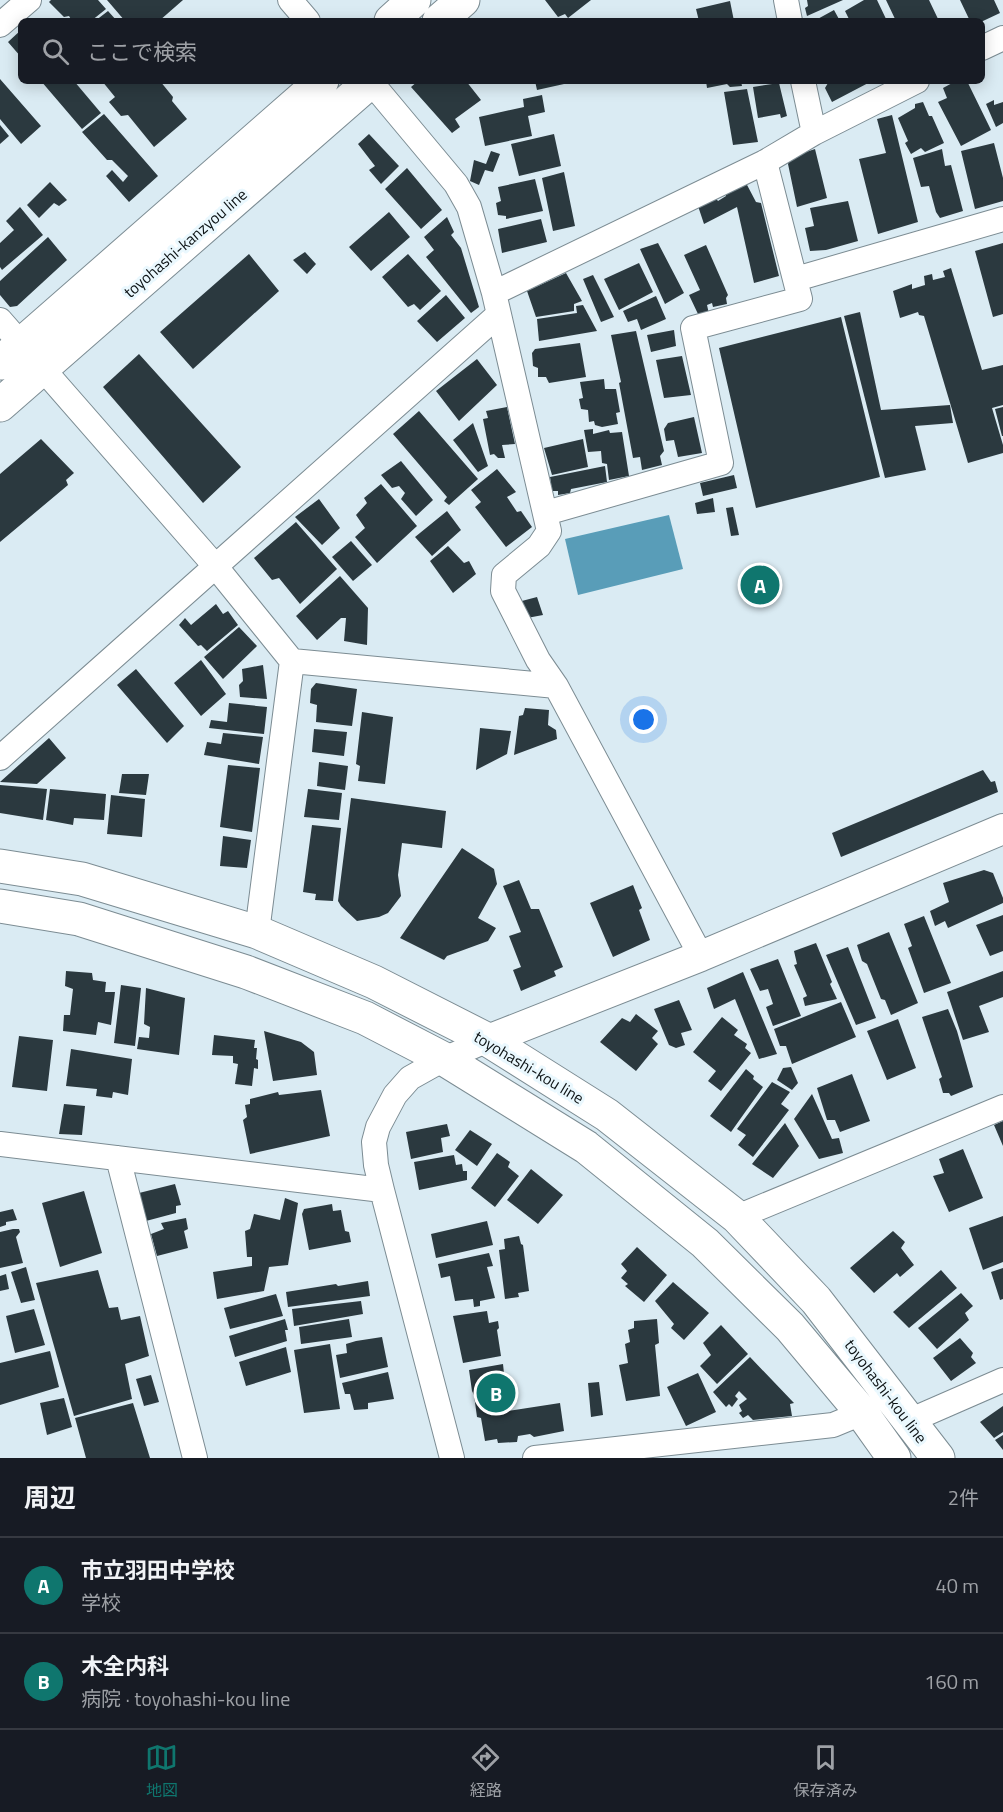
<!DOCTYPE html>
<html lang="ja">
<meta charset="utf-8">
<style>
:root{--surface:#171b24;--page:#242831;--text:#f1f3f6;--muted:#9ea1a6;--line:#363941;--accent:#0f766e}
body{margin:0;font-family:"Titillium Web","Noto Sans JP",sans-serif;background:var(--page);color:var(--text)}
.you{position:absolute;left:644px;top:720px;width:21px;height:21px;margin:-15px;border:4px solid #fff;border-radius:50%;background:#1a73e8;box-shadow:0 0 0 9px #1a73e833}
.badge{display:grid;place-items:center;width:39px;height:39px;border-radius:50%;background:var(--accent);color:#fff;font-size:20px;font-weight:700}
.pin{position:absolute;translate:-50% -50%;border:3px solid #fff;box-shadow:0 2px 6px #0006}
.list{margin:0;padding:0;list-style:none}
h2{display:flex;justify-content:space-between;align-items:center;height:78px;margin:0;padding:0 24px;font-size:26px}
h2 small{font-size:20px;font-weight:400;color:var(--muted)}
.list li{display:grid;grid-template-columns:39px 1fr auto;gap:18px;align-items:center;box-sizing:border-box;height:96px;padding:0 24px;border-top:2px solid var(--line)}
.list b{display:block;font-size:22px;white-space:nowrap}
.list p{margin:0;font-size:20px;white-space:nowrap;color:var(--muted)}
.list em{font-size:20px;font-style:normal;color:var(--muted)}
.icon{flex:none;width:33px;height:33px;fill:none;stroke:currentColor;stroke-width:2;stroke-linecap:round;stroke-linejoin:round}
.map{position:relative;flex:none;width:1003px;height:1458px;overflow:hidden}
.search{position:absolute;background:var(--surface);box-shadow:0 3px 15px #0003;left:18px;right:18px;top:18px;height:66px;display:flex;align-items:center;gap:15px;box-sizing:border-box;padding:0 21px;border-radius:9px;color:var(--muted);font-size:22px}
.sheet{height:270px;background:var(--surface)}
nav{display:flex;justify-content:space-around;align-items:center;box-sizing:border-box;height:84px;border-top:2px solid var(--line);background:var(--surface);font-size:16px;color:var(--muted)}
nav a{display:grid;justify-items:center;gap:3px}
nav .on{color:var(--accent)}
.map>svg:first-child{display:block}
.water{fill:#599db8}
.building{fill:#2b393f}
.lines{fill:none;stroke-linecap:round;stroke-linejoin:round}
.minor-casing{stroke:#7c8c93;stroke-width:26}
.tertiary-casing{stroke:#7c8c93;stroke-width:32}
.secondary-casing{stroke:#7c8c93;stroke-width:35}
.minor{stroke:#fff;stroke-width:24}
.tertiary{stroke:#fff;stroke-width:30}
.secondary{stroke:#fff;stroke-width:33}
.labels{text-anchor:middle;stroke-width:6;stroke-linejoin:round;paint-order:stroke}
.street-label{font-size:16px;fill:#0c1214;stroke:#eaf8fe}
</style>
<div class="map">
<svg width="1003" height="1458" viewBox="0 0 1003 1458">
<rect width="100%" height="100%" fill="#daebf3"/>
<path class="water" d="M669,515l14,54 -105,26 -13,-56z"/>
<path class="building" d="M51,0h47l8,9 -15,12h-19l-3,-5 -5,1 -15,-15z
M107,0h76l-24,21h-34z
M545,0h46l-23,18 -3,-4 -7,3z
M807,0h36l-36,16 -2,-8 3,-2z
M864,0h13l10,21h-37l-5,-10z
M886,0h43l10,21h-43z
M960,0h34l6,13 -17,8h-13z
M730,1l4,20h-35l-3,-12z
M834,10l6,11h-26z
M108,11l9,10h-22z
M21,30v27l-13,-15z
M0,79l41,47 -20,18 -21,-25z
M41,81h33l27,32 -19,16z
M102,81h58l13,16 -1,4 15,18 -33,28 -26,-32 -7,1 -12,-14 6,-5z
M418,81h48l15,19 -26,19 5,8 -8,6 -41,-46z
M535,81h29v3l-27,6z
M706,81h35l1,5 -12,1 -3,-3 -20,4z
M827,81h45l-40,21 -7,-14 3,-5z
M956,81h11l24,49 -30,16 -23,-44 9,-4 -4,-10z
M779,83l8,33 -6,2 -1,-4 -22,4 -5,-31z
M747,89l11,53 -25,3 -9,-53z
M542,95l3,17 -17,4 4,20 -47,10 -6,-29 45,-10 -1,-8z
M994,100v5l9,-3v21l-7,4 -10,-23z
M923,102l6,14h3l12,27 -19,9 -4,-4 -10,6 -6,-11 3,-2 -10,-23 17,-10v-4z
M104,114l54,62 -29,26 -23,-26 6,-6 11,12 5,-6 -16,-16h-5l-25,-28z
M892,115l26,107 -40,12 -19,-75 27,-6 -9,-34z
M0,125l9,11 -9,8z
M369,134l30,32 -18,18 -12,-14 6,-4 -17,-22z
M554,134l7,32 -42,10 -8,-32z
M994,143l9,35v23l-28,8 -14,-58z
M815,149l12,49 -30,9 -9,-43 3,-7z
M942,149l3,17 6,-1 12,46 -23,7 -4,-6 -7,-26 -8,1 -8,-29z
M491,151l9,3 -7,18 -8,-2 -6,15 -9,-4 4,-21 12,4z
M407,168l35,42 -21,19 -36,-40z
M564,172l11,54 -22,5 -11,-53z
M535,179l8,32 -37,8v-3l-8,-1 -2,-12 5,-2 -3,-14z
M50,182l17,18 -8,6 -5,-3 -15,15 -12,-13z
M746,183l10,19 5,1 18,73 -25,7 -17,-76 -33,17 -7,-21 16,-8 5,6 8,-5 -1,-5z
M848,201l10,40 -32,9 -16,1 -5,-23 9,-2 -4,-18z
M20,207l23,28 -41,35 -2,-3v-24l14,-13 -8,-9z
M389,212l21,25 -39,34 -22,-24z
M447,217l7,15 -3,3 10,13 18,59 -8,6 -45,-56 8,-7 -10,-13z
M541,219l6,23 -45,11 -4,-24z
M48,237l19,23 -50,46 -7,1 -10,-12v-14z
M658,243l26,50 -19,11 -25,-55z
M1003,243v71l-10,3 -18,-66z
M706,245l22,50 -2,3 1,6 -14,3 -1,-4 -5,2 2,9h-11l-9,-19 11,-5 -16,-35z
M305,252l11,12 -9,10 -14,-14z
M249,254l30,37 -86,78 -33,-37z
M408,254l33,37 -21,19 -6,-6 -6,3 -26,-30z
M639,263l14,29 -34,18 -15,-31z
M951,268l31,102 21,-5v40l-11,3 11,37v8l-35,10 -44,-147 -5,-1 -1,-3 -18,6 -7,-27 19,-7v5l13,-4 -1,-9 8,-2 1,6 12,-3 -2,-6z
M566,273l16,28 -8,3v7l-38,6 -9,-26z
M593,275l21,42 -13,5 -18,-43z
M446,295l19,23 -28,24 -20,-21z
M656,296l10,23 -25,11 -4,-11 -9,3 -5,-11z
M583,305l14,26 -58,10 -2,-22 40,-6 -1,-7z
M860,312l21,98 69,-5 3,18 -38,3 11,44 -41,8 -41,-162z
M841,317l39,160 -124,31 -37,-160z
M674,330l2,16 -25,6 -4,-17z
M636,331l28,120 -4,5 2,9 -20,5 -2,-13 -7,1 -14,-75 2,-1 -10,-47z
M580,343l6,34 -37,6 -3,-6h-8v-9l-5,-2 -1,-13 3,-4z
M139,354l102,113 -38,36 -100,-116z
M682,356l9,39 -27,3 -8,-38z
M477,359l20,26 -38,36 -23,-30z
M604,379l1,10h11l4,23 -4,1 2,11 -16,3 -7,-2 -1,-4 -5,1 -1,-12 -7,-1 -2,-10 4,-1 -3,-16z
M507,407l8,37 -13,1 3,13h-7l-4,-4 -4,1 -7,-36 5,-1 -2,-7z
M1003,407v29h-1l-7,-27z
M419,411l59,68 -29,26 -5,-4 3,-4 -54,-63z
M694,417l8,36 -24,4 -4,-17 -8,1 -2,-12 4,-6z
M473,423l15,43 -10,6 -25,-32z
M593,429v5l16,-4 1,3 12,-1 7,44 -20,4 -2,-16 -5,-1 -1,-12 -13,1 -4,-22z
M41,439l33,34 -8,7 2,5 -68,57v-68z
M583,439l5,28 -36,8 -8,-27z
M401,461l32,39 -17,16 -15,-17 4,-6 -6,-7 -7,2 -11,-13z
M605,466l2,16 -36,7 -1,4 -12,2v-4h-6l-2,-14z
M497,469l19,23 -9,5 10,15 4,-1 11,16 -26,20 -31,-40 6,-5 -10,-12z
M734,475l3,13 -34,8 -3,-13z
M381,484l36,42 -40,37 -22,-26 10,-9 -9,-13 11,-12 -3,-5z
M713,498l2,14 -18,2 -2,-11z
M319,499l21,29 -18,17 -27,-28z
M733,507l6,28 -8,1 -5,-28z
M447,511l14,19 -29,26 -17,-19z
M296,522l41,47 -37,35 -21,-26 -7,2 -18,-22z
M351,541l21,24 -19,16 -21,-24z
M448,546l16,17 5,-2 7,13 -23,19 -23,-32z
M340,576l28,32 -1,37 -23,-4 2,-23h-5l-24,22 -21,-24z
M537,597l6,18 -16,3 -9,-16z
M216,604l7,10 5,-3 10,14 -31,26 -6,-6 -3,1 -19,-21 6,-7 6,7z
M239,627l18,19 -34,33 -19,-22z
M201,660l25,34 -25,22 -27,-33z
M263,665l4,34 -27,-2 -1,-12 4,-4 -1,-12z
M136,669l48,57 -17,17 -50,-58z
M316,683l41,6 -5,37 -36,-4 1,-17 -7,-2 1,-14z
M229,703l38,4 -3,27 -55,-6 2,-8 16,2z
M525,708l24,2 -1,15 8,5 1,9 -43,16 5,-39 4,-1z
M362,712l31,5 -8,67 -27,-3 2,-15 -4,-2z
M480,728l31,3 -4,23 -31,16z
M314,729l33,3 -3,24 -32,-4z
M223,733l40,4 -4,27 -55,-9 3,-13 14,2z
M49,738l17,20 -29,26 -37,-2z
M319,762l29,4 -3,24 -28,-4z
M228,765l32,3 -8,64 -32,-5z
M983,770l8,12 4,-1 3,11 -157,65 -9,-24z
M122,774h27l-3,21 -27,-2z
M0,785l47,4 -4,31 -43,-7z
M50,789l56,5 -2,26 -30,-2 -1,7 -27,-5z
M308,789l34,4 -3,27 -35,-3z
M111,795l34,4 -3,38 -35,-3z
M351,798l95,13 -4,37 -40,-5 -4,32 3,21 -13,17 -9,4 -22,4 -16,-15 -3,-5z
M312,825l29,3 -8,73 -18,-1 1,-6 -13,-2z
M223,836l28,4 -4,28 -27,-2z
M462,848l32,21 3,15 -19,34 18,10 -8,13 -41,15 -3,4 -44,-22z
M984,870l9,3 10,25v5l-55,25 -3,-7 -10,5 -5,-15 19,-9 -6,-19z
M519,880l12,29h8l24,58 -9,4 2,5 -35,15 -8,-21 8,-3 -12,-31 12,-4 -18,-46z
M633,885l9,23 -3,2 11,30 -37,17 -23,-54z
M1003,915v36l-13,5 -14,-31z
M924,916l27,67 -27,10 -16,-45 4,-2 -8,-22z
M889,932l29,71 -27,12 -6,-15 -4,-1 -14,-35 -5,-3 -5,-16z
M816,943l16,39 -2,2 7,15 -32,7 -2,-8 4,-2 -13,-31 3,-1 -3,-13z
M848,947l28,71 -20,7 -30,-70z
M778,959l23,57 -28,10 -7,-19 7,-3 -5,-15 -8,2 -10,-22z
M66,971l26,2 1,7 13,2 -1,10h10l-4,33 -13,-3 -2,13 -33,-4 1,-16h6l3,-26 -8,-3z
M1003,971v26l-24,9 10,26 -26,8 -16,-48z
M743,972l34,82 -18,5 -24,-60 -21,10 -7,-21z
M121,985l20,3 -6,58 -21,-3z
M146,988l39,10 -6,57 -42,-6 2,-12 10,1 1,-11 -6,-3z
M679,1000l13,30 -11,3 4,12 -9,3 -7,-3 -15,-36z
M841,1002l15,35 -64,27 -6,-18h-6l-6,-17z
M948,1009l9,22 16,56 -22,9 -2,-3h-6l-4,-14 3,-2 -20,-60z
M636,1014l22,17 -6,7 6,6 -22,27 -36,-29 22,-24 8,4z
M722,1017l16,13 -4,5 13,9 -2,4 6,5 -30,38 -13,-10 8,-10 -23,-19z
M898,1019l18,49 -29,12 -20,-49z
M264,1031l37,11 13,10 3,23 -44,6z
M214,1035l41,5 -1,8h3l-1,11 2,1v9l-4,-1 -2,18 -17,-2 3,-20 -5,-1v-7l-21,-1z
M19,1036l34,4 -6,51 -35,-4z
M71,1049l61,10 -4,36 -15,-3 -1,6 -16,-2 1,-7 -31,-3z
M791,1067l7,16 -6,7 -15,-10 6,-12z
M746,1069l8,7 -1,3 10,8 -32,45 -21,-16z
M852,1074l18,47 -30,11 -5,-12h-8l-10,-32z
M772,1082l18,10 -9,12 8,6 -36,47 -15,-12 8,-10 -9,-6z
M321,1090l9,46 -80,18 -7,-34 4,-3 -2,-12 5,-1v-5l28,-7 1,3z
M812,1094l20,45 7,-1 4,15 -24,6 -25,-40z
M64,1104l21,2 -3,29 -23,-1z
M1003,1121v25l-9,-21z
M785,1123l14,23 -26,32 -21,-14z
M447,1124l3,12 -9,2 2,14 -32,7 -5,-27z
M470,1130l22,14 -15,22 -22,-16z
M963,1149l20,49 -34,14 -16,-36 11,-3 -5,-14z
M497,1153l13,9 -2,5 11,9 -24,31 -24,-19z
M454,1155l2,10 6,-1 1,7h4v9l-48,10 -5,-28z
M531,1169l32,26 -25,29 -31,-24z
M175,1184l6,21 -5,1v7l-30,8 -7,-28z
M84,1191l18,62 -42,14 -18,-64z
M285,1198l13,5 -10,62 -19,2 -5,24 -47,8 -4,-27 39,-6v-9h-5l-2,-26 5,-2 4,-15 26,6z
M332,1204l1,7 8,-1 4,21 4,1 2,10 -42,8 -7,-36 2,-5z
M13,1209l4,11 -11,2v3l-6,2v-15z
M1003,1216v46l-20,8 -14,-42z
M186,1218l2,11 -4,2 4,17 -31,8 -6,-22 13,-5 -3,-6z
M487,1221l6,24 -57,13 -5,-24z
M13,1229h6l1,3 -4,5 7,26 -23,5v-36z
M893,1231l12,11 -4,6 13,17 -14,12 -3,-4 -23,20 -24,-25z
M519,1236l2,8 2,1 6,46 -11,2 1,4 -14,2 -6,-49 6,-1 -1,-10z
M637,1247l30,28 -23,27 -19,-16 3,-2 -7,-6 6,-7 -6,-7z
M489,1253l4,13 -6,1 8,31 -15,3v5l-6,1 -1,-8 -18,2 -5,-25 -9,2 -3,-14z
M26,1267l9,33 -14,3 -10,-31z
M1003,1268v31l-3,1 -9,-28z
M98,1270l11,38 9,-1 3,13 19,-4 9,40 -24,8 7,35 -58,17 -38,-133z
M941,1270l16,18 -48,40 -16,-16z
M6,1274l3,15 -9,2v-15z
M368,1281l2,15 -82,11 -2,-15 50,-8 2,2z
M673,1282l36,31 -25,27 -13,-12 3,-4 -19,-23z
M961,1293l12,13 -8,7 4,7 -32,29 -19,-21z
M276,1294l7,22 -53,13 -6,-21z
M361,1301l2,13 -69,12 -2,-17z
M34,1309l11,36 -30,8 -9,-37z
M487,1311l2,12 9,-2 1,7 -2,2 4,26 -38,7 -10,-47z
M285,1319l3,11h-3l2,11 -52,16 -6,-21z
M349,1319l3,18 -51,7 -2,-17z
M657,1319l2,24 -4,2 5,51 -34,5 -7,-36 9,-2 -3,-19 5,-2 -2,-12 6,-2v-7z
M721,1325l27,29 -31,30 -17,-18 11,-11 -8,-12z
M382,1337l6,30 -48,11 -4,-23 11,-2 -1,-9 10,-3z
M960,1338l13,15 -2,4 5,6 -25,18 -18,-23z
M330,1344l10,65 -36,4 -10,-63z
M286,1347l5,25 -45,14 -7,-24z
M50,1351l9,36 -59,18v-42z
M750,1357l44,46 -4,1 2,12 -39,4 -5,-5 -5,3 -4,-5 3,-2 -3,-6 8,-6 -8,-8 -4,5 3,3 -6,8 -3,-3 -3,3 -13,-15z
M503,1364l5,47 52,-8 4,28 -30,6 -4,-3 -12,2 -1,6 -19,1 -1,-4 -12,2 -4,-23 -4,-1 -3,-22 -2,-4 -3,-21z
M388,1372l6,27 -26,4v6l-14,1 -4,-16h-5l-3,-11z
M698,1373l18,39 -30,14 -19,-39z
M151,1375l8,27 -15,4 -8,-27z
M599,1382l4,33 -12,2 -3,-34z
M64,1398l8,29 -25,8 -7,-32z
M133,1403l17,55h-64l-11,-40z
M1003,1406v26l-9,6 -14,-16z
M1003,1435v15l-8,-10z"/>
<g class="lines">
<g class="minor-casing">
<path id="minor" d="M290,0l18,21
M786,0l4,21
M0,25l29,-25
M982,48l21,-10
M370,81l86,103 13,23 25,86 55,238 -10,15 -35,29 -1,16 35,69 18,26 145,270
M803,81l11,52
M796,279l207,-60
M494,293l271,-131 49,-29 103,-52
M0,320l216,247 76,94 -35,271
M546,513l175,-50 -28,-135 107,-29 -35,-137
M292,661l264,25
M0,758l498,-443
M0,1144l382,46
M118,1158l77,300
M737,1217l266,-110
M909,1421l94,-41
M452,1458l-70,-268 -6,-25 -2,-23 4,-15 17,-32 15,-17 34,-19 44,-19
M535,1458l298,-33 29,-12"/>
</g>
<g class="tertiary-casing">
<path id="tertiary" d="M488,1040l213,-84 302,-127"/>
</g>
<g class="secondary-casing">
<path id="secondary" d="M391,21l23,-21
M439,21l24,-21
M0,363l322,-282
M0,405l371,-324
M0,866l82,13 175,53 117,50 114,58 119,75 130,102 79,83 122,158
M0,906l79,13 167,53 119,46 79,41 142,88 119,96 85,84 72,86 32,45"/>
</g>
<use href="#minor" class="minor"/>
<use href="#tertiary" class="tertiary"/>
<use href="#secondary" class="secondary"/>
</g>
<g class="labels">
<g class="street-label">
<text transform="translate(185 243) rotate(-41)" y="6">toyohashi-kanzyou line</text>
<text transform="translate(529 1067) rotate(31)" y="6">toyohashi-kou line</text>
<text transform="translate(886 1391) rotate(53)" y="6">toyohashi-kou line</text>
</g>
</g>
</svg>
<div class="you"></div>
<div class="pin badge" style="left:760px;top:585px">A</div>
<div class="pin badge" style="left:496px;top:1393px">B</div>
<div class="search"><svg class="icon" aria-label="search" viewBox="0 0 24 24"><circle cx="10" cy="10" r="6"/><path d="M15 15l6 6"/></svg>ここで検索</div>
</div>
<section class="sheet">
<h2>周辺<small>2件</small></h2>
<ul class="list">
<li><span class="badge">A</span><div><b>市立羽田中学校</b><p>学校</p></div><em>40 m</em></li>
<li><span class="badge">B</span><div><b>木全内科</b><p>病院 · toyohashi-kou line</p></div><em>160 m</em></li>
</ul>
</section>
<nav>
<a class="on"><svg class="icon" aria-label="map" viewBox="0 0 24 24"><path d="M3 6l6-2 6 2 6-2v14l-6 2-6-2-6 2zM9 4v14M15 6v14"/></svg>地図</a>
<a><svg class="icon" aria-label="directions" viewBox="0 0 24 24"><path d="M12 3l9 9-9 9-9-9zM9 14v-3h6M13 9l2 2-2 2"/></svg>経路</a>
<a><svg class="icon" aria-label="saved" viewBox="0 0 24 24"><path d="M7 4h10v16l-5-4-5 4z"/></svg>保存済み</a>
</nav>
